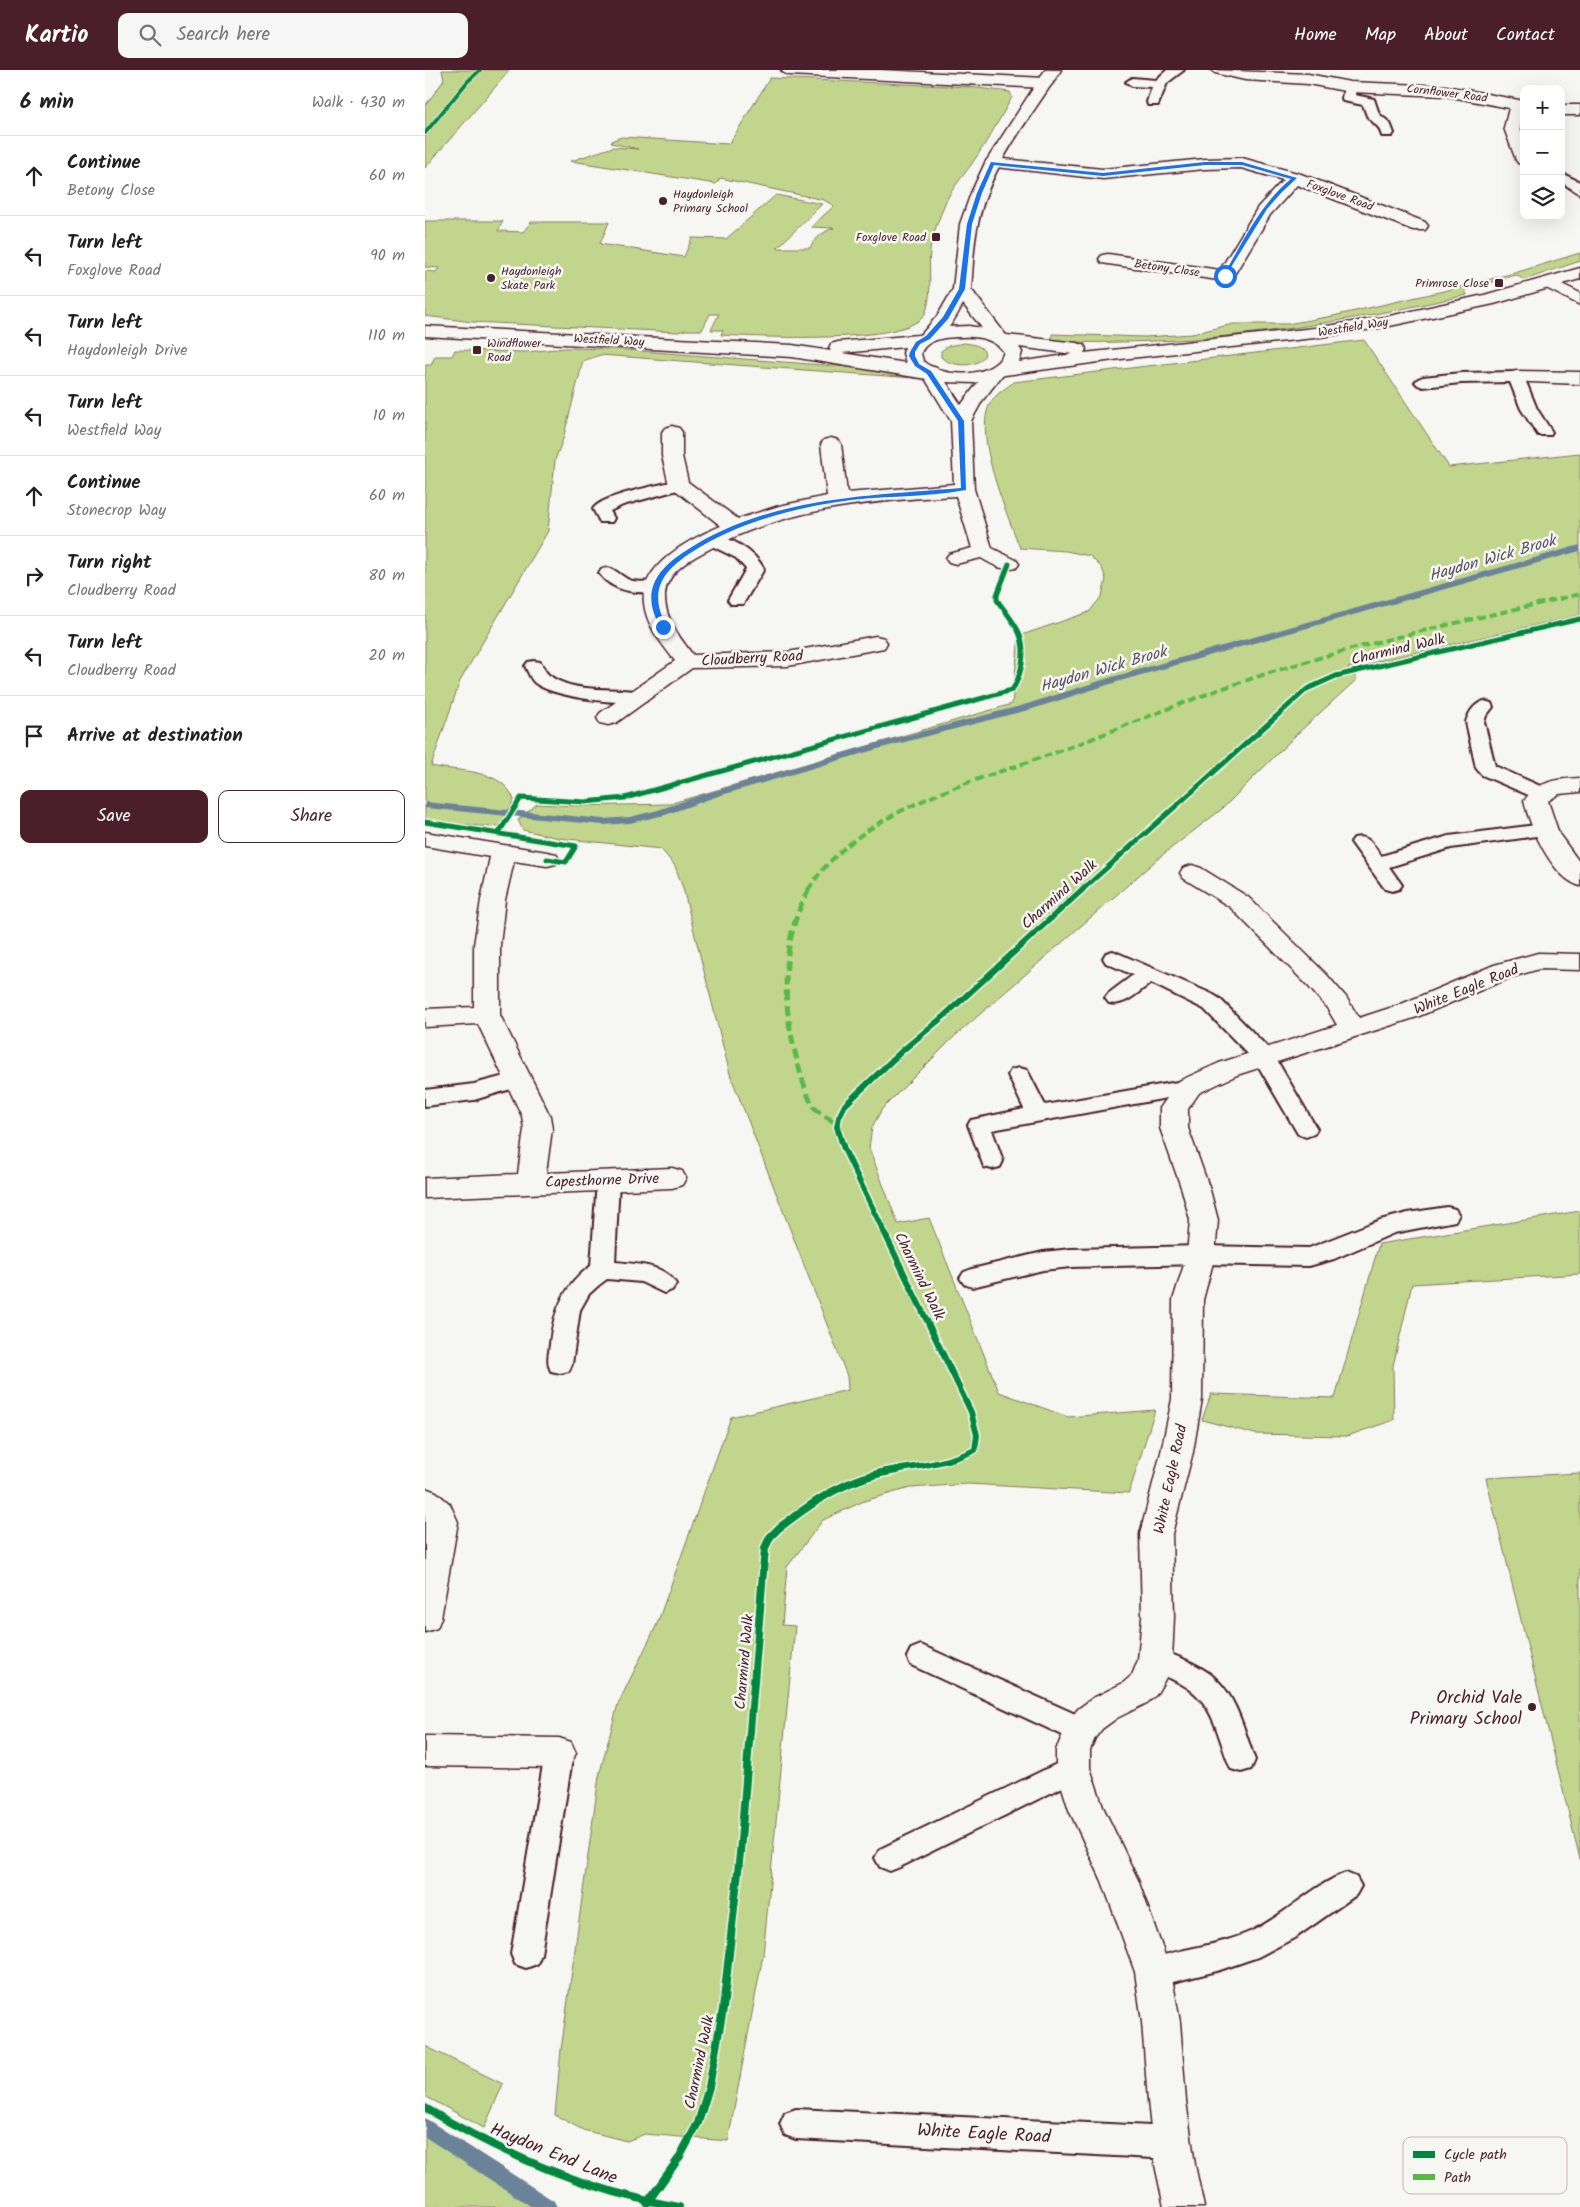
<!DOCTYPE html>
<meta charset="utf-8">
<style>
:root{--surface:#fff;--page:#f6f6f6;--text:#222;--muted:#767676;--line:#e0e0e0;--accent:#4a1f2b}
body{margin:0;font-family:Kalam,sans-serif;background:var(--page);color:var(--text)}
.controls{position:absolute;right:15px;top:15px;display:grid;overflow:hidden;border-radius:10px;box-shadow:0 5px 20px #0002}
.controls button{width:45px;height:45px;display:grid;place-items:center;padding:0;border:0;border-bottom:1px solid var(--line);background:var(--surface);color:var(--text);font:25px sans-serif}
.stop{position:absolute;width:15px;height:15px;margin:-11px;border:4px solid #1a73e8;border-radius:50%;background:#fff}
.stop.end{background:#1a73e8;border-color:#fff;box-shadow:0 1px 5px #0008}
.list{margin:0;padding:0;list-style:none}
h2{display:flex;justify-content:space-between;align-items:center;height:65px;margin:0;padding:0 20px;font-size:21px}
h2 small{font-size:16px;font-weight:400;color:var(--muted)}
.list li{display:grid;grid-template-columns:32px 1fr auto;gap:15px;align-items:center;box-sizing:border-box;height:80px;padding:0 20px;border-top:1px solid var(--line)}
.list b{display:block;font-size:19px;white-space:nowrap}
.list p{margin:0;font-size:16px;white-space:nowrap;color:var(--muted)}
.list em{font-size:16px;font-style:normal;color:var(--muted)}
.actions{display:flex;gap:10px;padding:15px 20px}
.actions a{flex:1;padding:11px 0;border:1px solid var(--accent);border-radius:10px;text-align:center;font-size:18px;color:var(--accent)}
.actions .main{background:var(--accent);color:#fff}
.icon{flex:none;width:28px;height:28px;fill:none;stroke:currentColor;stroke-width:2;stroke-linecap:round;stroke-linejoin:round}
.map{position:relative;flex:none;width:1155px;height:2137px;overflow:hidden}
header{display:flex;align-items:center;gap:30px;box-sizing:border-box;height:70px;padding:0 25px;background:var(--accent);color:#fff}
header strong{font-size:24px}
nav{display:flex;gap:28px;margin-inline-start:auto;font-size:18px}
.search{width:350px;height:45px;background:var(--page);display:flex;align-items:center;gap:12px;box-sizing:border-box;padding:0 18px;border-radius:10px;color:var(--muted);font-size:19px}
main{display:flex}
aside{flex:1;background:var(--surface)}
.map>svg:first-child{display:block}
.green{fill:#c1d68c;stroke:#867a5c}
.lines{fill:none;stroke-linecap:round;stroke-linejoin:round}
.stream{fill:#6b8399;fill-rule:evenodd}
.service-casing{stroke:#4a1f2b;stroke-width:4}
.minor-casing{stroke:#4a1f2b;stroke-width:3}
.tertiary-casing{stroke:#4a1f2b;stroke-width:3}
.secondary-casing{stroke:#4a1f2b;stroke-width:3}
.service{fill:#f6f6f2;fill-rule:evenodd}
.minor{fill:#f6f6f2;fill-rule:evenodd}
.tertiary{fill:#f6f6f2;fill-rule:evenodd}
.secondary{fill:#f6f6f2;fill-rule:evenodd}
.quiet-far1{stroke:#58b947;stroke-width:4;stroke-dasharray:8 4;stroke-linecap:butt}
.quiet{stroke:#58b947;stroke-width:5;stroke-dasharray:10 5;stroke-linecap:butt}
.cycleway-far3-casing{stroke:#f6f6f2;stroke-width:5.5}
.cycleway-far2-casing{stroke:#f6f6f2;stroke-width:8}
.cycleway-far1-casing{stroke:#f6f6f2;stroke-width:9}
.cycleway-casing{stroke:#f6f6f2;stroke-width:11}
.cycleway-far3{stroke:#00873e;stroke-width:4}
.cycleway-far2{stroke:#00873e;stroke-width:5}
.cycleway-far1{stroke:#00873e;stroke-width:6}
.cycleway{stroke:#00873e;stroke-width:8}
.route{fill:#1a73e8}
.poi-dot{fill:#4a1f2b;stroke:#f6f6f2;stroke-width:2}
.labels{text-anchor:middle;stroke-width:5;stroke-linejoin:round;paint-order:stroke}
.far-street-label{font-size:12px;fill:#4a1f2b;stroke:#f6f6f2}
.far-poi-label{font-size:12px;fill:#4a1f2b;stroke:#f6f6f2;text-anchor:start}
.street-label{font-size:15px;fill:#4a1f2b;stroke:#f6f6f2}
.water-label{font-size:16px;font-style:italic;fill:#5a5162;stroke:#f6f6f2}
.near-poi-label{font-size:18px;fill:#4a1f2b;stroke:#f6f6f2;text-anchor:end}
.near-street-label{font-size:18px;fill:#4a1f2b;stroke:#f6f6f2}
.key{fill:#f6f6f2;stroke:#c2b6b6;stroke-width:1}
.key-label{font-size:14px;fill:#4a1f2b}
</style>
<header>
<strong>Kartio</strong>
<div class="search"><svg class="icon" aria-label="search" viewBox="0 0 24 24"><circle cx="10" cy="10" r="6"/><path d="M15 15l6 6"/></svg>Search here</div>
<nav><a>Home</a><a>Map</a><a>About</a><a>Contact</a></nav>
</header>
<main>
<aside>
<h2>6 min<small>Walk · 430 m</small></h2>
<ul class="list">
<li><svg class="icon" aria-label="ahead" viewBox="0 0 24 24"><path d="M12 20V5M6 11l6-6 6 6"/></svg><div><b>Continue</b><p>Betony Close</p></div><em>60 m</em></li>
<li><svg class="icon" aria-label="left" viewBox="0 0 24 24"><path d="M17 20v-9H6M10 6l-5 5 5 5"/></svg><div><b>Turn left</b><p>Foxglove Road</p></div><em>90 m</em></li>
<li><svg class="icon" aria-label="left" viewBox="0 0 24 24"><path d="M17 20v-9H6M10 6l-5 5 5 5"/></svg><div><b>Turn left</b><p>Haydonleigh Drive</p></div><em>110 m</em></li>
<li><svg class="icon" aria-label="left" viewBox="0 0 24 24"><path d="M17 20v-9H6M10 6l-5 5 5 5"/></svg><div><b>Turn left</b><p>Westfield Way</p></div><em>10 m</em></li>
<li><svg class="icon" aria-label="ahead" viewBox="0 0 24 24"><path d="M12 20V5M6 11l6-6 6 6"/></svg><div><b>Continue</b><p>Stonecrop Way</p></div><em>60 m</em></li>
<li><svg class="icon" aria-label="right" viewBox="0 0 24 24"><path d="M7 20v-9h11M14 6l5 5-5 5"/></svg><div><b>Turn right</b><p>Cloudberry Road</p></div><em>80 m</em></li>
<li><svg class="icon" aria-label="left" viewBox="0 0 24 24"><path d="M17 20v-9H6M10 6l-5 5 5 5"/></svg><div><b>Turn left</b><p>Cloudberry Road</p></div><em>20 m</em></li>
<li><svg class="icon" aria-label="arrive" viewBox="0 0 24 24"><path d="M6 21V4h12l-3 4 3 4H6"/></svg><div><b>Arrive at destination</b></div></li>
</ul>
<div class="actions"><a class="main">Save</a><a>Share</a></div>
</aside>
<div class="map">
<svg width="1155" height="2137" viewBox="0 0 1155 2137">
<rect width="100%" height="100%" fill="#f6f6f2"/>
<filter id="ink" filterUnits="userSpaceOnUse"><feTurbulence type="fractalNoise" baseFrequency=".02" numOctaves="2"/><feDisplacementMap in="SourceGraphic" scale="10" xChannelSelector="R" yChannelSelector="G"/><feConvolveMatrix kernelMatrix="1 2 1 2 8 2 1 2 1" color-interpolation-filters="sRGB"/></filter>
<g filter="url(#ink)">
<path class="green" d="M17,0h68l-85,98v-62l19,-26z
M345,8l200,9 40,5 2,5c-13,24 -26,46 -41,68 -9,12 -20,25 -26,38 -5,14 -13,32 -15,47 -2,20 3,45 -5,64 -15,31 -172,23 -204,21l2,-5h-12l8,-16h-9l-8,16h-17l-7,2 -205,-10 -48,-6v-45l11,1 3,-4 -14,-1v-46h78l-5,10 25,1 8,-10h78l-9,22 84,13 8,-19 34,1 50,-44 46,9 -45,44h33c3,-8 15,-18 24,-20l-23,-1 23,-21 -10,-6 -104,-22 -4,6 -145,-23 42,-14 25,2 -27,-6 2,-3 9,-3 107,7z
M1155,183v8l-56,19 -8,-5 -51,15 2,5c-90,20 -181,37 -274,44 -47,3 -94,4 -141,3v-8l93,3 47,-3 41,-10h54l46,-8 115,-26 70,-18z
M939,270l85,127 131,-14v162l-232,53 9,11 -59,54 -76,76 -61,47 -206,180 -73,73 -10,18 -3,21 29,76 31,-6 70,174 69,25 87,-7 -26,83 -161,-9 -58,4 -46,13 -41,19 -36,47 -5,58 13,1 -32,329 -35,186 -83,-7 -18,7 -44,-11 -28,-15 6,-65 38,-274 19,-72 39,-80 74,-207 117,-27 -1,-14 -117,-302 -47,-186 -8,-22 -14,-17 -102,-11 -36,-8 -5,-10 19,-16 40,2 92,-2 343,-100 7,-68 70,-24 13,-16 4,-17 -4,-11 -12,-12 -24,-5 -46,-3c-12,-32 -51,-120 -27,-149 5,-6 14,-12 21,-17z
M539,273c8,1 19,2 21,11 -6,15 -34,13 -44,3v-6l7,-5z
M141,278l48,1 261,20 32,3 20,7 -327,-24 -17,6 -20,78 -8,21 -7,71 -88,150 -29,85c27,6 72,2 83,34l-14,25 -8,2 -67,-6v-456h6l4,-9h17l3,-6 71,2z
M1155,1141v63l-168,10 -19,82 1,54 -47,16 -92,-2 -53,-14 9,-26 124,4 44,-154z
M1155,1403v386l-94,-381z
M0,1976l78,38 -19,44 -59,-32z
M0,2059l68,42 53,28 8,8h-129z"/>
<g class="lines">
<path class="stream" d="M1155,475v6l-460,130 -88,28 -158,41 -159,47 -50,18 -35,8 -27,2 -178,-17v-6l178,17 27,-2 28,-7 49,-17 159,-47 158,-41 88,-28z
M0,2048l129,83 3,6h-25l-107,-70z"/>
<g class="service-casing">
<path id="service" d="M742,0h17l-17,13 -9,22h-10l-1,-3 5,-15 -20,-1 -6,-4 6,-4 24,2z
M925,13l6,4 -1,8 19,4 5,15 11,9 4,10 -2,3h-10l-3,-8 -12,-12 -4,-11 -20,-4 -1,-3 2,-11z
M1136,103l19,9v12l-19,-12z
M1091,302l5,2 3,3 13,32 15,23 -2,3h-12l-17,-26 -11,-27 -49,1 -38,4 -5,-2 -3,-3 3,-3 5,-2 38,-4z
M254,410l6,2 2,3 -2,3 -62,17 -13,6 4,7 -2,4h-12l-7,-13c9,-14 68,-24 86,-29z
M285,463c21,5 44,17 54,36l-21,35h-12l-3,-4 18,-31 -10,-11 -32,-16 -2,-4 2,-4z
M183,498c10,2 15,11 25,13 10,2 20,-1 29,1l3,4 -3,4c-21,5 -49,3 -63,-17l3,-4z
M109,591l6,1c3,4 5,10 9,13 25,20 68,11 97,18l2,4 -2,4c-22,5 -94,-4 -111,-18 -5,-4 -7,-12 -10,-17l3,-4z
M1059,631l7,2 2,4 -7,9 -2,6 11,44 52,23 3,4 -3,4 -7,2 -7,-2 -51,-22 -6,-7 -10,-46c3,-10 8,-18 18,-21z
M1119,754l7,2 3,4 -3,4 -100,14 -62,19 13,18 -3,4 -7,2 -7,-2 -34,-47 3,-4c15,-4 19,7 27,18l68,-20z
M688,881l99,43 8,5 52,53 45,77 -3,5 -8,3 -8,-3 -42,-72 -52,-53 -53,-26c-13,9 -26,24 -42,20l-4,-5 4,-5 24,-18 -27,-12 -3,-5 3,-5z
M594,998l8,2 18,35 144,-25 8,2 3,5 -3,5 -8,2 -197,36 11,31 -3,6 -8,2 -8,-2 -16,-42 3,-5 53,-11 -16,-34 3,-5z
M95,1002l8,2 3,5 -3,5 -54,16 -49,6v-16l49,-6z
M183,1102l8,2 3,6 -4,82c20,2 50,2 61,22l-4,6 -8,3 -23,-11 -34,-3 -8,6 -10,9 -9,16 -8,54 -3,7 -9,2 -9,-2c-5,-9 -2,-17 -1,-27 3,-32 14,-59 41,-78l6,-86 3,-6z
M1022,1137l8,2 4,6 -4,6 -61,12 -60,26 -25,7 -108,-2 -130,3 -28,3 -71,17 -8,-3 -4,-6 4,-6 8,-3 71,-17 28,-3 130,-3 108,2 71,-28 28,-7z
M496,1575l170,76 4,9 -4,9 -10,3 -10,-3 -160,-74 -4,-8 4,-8z
M730,1578c21,8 46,16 62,32 21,20 28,54 38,80l-4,9 -10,3 -10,-3c-10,-22 -14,-49 -29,-68 -13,-17 -37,-25 -57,-33l-4,-8 4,-8z
M134,1671l10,3 4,9 -32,201 -4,10 -11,4 -11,-4 -4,-10 34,-201 4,-9z
M648,1686l10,3 4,9 -4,9 -183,90 -10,4 -10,-4 -5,-9 5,-9z
M921,1803l10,4 5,9 -5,9 -60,42 -38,20 -41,14 -48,12 -16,3 -11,-4 -4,-10 4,-10c36,-14 75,-15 110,-31 33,-16 63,-47 94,-58z
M371,2039l376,18 11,5 5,11 -5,11 -11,5 -376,-20 -11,-4 -5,-11 5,-11z"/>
</g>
<g class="minor-casing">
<path id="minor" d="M356,0h99l165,8 5,2 3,3 -3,3 -5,2 -256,-13 -5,-2z
M787,0l96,4 42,8 96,4 78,15 -4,27 4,10v27l-6,-2 -2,-3 -12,-32 5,-20 -63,-12 -96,-4 -42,-8 -63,-4 -30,-7z
M1136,35h19v10h-19z
M568,88l110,11 102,-10 37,-1 59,16 124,48 3,4 -3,4h-12l-116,-45 -27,30 -39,65 -6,1 -117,-17 -6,-1 -3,-4 3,-4 6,-1 112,16 38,-63 25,-27 -42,-12 -36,1 -102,10 -116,-13 -2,-3 2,-3z
M1125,208l30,15v12l-36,-18 -3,-4 3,-4z
M505,296l7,2 24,37 27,-36 7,-2 7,2 2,4 -22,28 -11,20 3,68 18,59 24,12 3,4 -3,4c-13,4 -24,-4 -35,-10l-25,6 -7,-2 -3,-4 3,-4 23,-6 -16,-52c-88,5 -174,12 -252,56 -17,9 -38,22 -39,43 -1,23 15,43 28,60l95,-3 88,-16 8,2 3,5 -3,5 -96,18 -96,2 -76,55 -8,2 -8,-2 -3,-5 3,-5 75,-52c-13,-17 -29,-36 -31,-58 -5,-38 48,-65 77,-77l-52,-41 -7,-29v-24l3,-4 7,-2 7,2 3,4v24l6,26 50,37 41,-13 48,-10 -6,-52 3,-4 7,-2 7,2 3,4 6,49 107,-9 -3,-63 -30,-49 2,-4z
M1091,301l64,1v12l-71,-3 -2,-4 2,-4z
M1155,708v14l-21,2 -11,7 11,33 21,29v23c-28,-8 -50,-59 -56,-85 13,-20 33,-22 56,-23z
M0,762l122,20 9,2 3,5 -3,5 -9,2 -33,-5 -9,39 -5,45v70l50,101 2,13 -6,44 126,-5 10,3 4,7 -4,7 -10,3 -247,10v-20l93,-4 6,-45 -2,-13 -44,-92 -53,3v-18l49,-2v-62l7,-45 9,-43 -65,-11z
M767,795l9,3 47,29 79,78 19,22 13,21 40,-13 95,-40 44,-12 42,1v16l-41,-1 -27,8 -95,40 -180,58 -38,18 -11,16v19l22,62 8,30 -3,35 -12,45 -1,99 -9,53 -21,82 2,83 -2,43 -4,14 -12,21 -9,8 -30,15 -15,11 -7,9 -5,12v18l14,41 34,71 33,92 9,50 6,79 9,64 9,42h-40l-9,-42 -7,-64 -6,-79 -7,-50 -33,-91 -33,-71 -13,-42v-18l13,-30 9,-11 15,-11 30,-15 9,-8 6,-15 4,-43 -2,-83 21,-82 11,-53 1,-99 14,-45 3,-35 -8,-30 -22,-62v-20l19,-27 40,-18 118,-38 -10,-17 -18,-21 -79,-80 -47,-29 -3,-5 3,-5z
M0,1418l11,4 14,12 8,18 -17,96 -4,10 -12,4z
M0,1666l134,2 12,4 5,11 -5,11 -12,4 -134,-2z"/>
</g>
<g class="tertiary-casing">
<path id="tertiary" d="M620,0h16c-31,48 -72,97 -83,154 -5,21 -5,44 -7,65l37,49 -3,4 -6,2 -6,-2 -30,-38c-8,15 -22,42 -41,37l-3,-4 19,-22 15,-26 7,-65 11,-31 14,-30z"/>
</g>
<g class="secondary-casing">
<path id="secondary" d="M1155,198v11l-86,25 -109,23 -71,11 -193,21 -116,16 -31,8 -29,-1 -153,-25 -367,-21v-10l367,19 39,6 -2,-3 2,-4 7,-2 80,-7 27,-8 24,-1 19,3 19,6 70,8 7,2 2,4 -2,4 230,-25 71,-11 99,-22zM537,267c16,-1 32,2 42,15 -10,27 -62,27 -81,9l-2,-8c6,-15 27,-16 41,-16zM480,277l-2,6 3,10 -64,-10zM594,277l54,7 -54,8 3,-10z"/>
</g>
<use href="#service" class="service"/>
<use href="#minor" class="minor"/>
<use href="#tertiary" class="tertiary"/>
<use href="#secondary" class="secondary"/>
<path class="quiet-far1" d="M383,820c50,-81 166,-108 249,-138 70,-26 138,-56 209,-78 103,-33 209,-55 314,-80"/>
<path class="quiet" d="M384,819c-30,54 -27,117 -11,175 4,14 8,31 16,43 5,7 15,11 22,16"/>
<g class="cycleway-far3-casing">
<path id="cycleway-far3" d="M0,63l43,-52 12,-11"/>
</g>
<g class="cycleway-far2-casing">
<path id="cycleway-far2" d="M0,752l151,24 -10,16 -19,-3
M73,764l23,-36 64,4 40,-4 387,-108c6,-8 8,-16 10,-26 5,-31 -9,-41 -25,-64v-5l12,-31
M657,820l225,-201 29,-13 244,-57"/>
</g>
<g class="cycleway-far1-casing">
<path id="cycleway-far1" d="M464,1401c30,-5 59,-8 86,-21l2,-15 -6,-23 -127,-263 -7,-22 2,-10 6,-12 58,-55 41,-34 139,-127"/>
</g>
<g class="cycleway-casing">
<path id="cycleway" d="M0,2038c80,47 162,83 254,99
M222,2133l32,-45 19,-35 11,-36 14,-78 17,-156 25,-305 5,-11 9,-9c38,-29 69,-51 118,-58"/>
</g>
<use href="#cycleway-far3" class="cycleway-far3"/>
<use href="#cycleway-far2" class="cycleway-far2"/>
<use href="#cycleway-far1" class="cycleway-far1"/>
<use href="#cycleway" class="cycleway"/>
</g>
</g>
<path class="route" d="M566,92l112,11 102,-11h37l55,16 -15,14 -15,17 -42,68 -2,-1c20,-34 37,-72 68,-97l-49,-14h-37l-102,11 -109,-11 -12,28 -10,31 -7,65 -17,30 -18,20 -10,5 -5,8v4l4,8 12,7 33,50 2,69c-42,8 -86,5 -129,12 -51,8 -101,22 -145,50 -31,20 -44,40 -25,75l-6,1c-21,-35 -6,-58 26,-78 82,-53 179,-54 274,-62l-3,-67 -31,-47 -12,-8 -6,-10 1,-4 6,-10 10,-6 17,-19 16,-28 8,-65 10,-31z"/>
<g class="poi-dot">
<circle cx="238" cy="131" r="5"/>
<rect x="506" y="162" width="10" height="10" rx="2.5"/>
<circle cx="66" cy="208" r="5"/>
<rect x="1069" y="208" width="10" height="10" rx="2.5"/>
<rect x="47" y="275" width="10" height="10" rx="2.5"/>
<circle cx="1107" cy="1637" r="5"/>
</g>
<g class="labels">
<g class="far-street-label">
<text transform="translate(1022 23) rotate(7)" y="4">Cornflower Road</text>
<text transform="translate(915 125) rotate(20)" y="4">Foxglove Road</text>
<text transform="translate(742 198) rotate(8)" y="4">Betony Close</text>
<text transform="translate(928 257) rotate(-9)" y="4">Westfield Way</text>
<text transform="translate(184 270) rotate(3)" y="4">Westfield Way</text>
</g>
<g class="far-poi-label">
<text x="248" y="128">Haydonleigh<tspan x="248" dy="14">Primary School</tspan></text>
<text x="501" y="171" text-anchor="end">Foxglove Road</text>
<text x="76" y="205">Haydonleigh<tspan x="76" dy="14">Skate Park</tspan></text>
<text x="1064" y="217" text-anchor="end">Primrose Close</text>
<text x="62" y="277">Windflower<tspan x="62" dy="14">Road</tspan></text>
</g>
<g class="street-label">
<text transform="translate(973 579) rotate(-13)" y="5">Charmind Walk</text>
<text transform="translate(327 588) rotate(-3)" y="5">Cloudberry Road</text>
<text transform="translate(634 824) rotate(-42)" y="5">Charmind Walk</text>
<text transform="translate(1041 919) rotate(-22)" y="5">White Eagle Road</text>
<text transform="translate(177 1110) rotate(-2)" y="5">Capesthorne Drive</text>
<text transform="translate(495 1206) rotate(64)" y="5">Charmind Walk</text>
<text transform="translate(745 1409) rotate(-78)" y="5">White Eagle Road</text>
<text transform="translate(319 1592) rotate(-85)" y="5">Charmind Walk</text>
<text transform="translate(274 1992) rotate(-78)" y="5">Charmind Walk</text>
</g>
<g class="water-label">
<text transform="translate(1067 487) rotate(-16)" y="6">Haydon Wick Brook</text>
<text transform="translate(678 598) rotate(-16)" y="6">Haydon Wick Brook</text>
</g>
<g class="near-poi-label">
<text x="1097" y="1633">Orchid Vale<tspan x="1097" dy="21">Primary School</tspan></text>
</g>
<g class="near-street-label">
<text transform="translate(559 2063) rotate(3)" y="6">White Eagle Road</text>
<text transform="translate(129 2083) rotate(22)" y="6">Haydon End Lane</text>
</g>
</g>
<rect x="978" y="2067" width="164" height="57" rx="8" class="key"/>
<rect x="988" y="2081" width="22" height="7" fill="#00873e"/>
<rect x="988" y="2104" width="22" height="6" fill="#58b947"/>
<g class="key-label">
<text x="1019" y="2089">Cycle path</text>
<text x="1019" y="2112">Path</text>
</g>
</svg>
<div class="controls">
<button>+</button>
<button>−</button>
<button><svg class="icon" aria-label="layers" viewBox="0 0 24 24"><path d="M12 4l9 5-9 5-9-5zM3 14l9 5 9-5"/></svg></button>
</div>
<div class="stop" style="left:800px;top:206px"></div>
<div class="stop end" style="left:238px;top:557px"></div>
</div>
</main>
